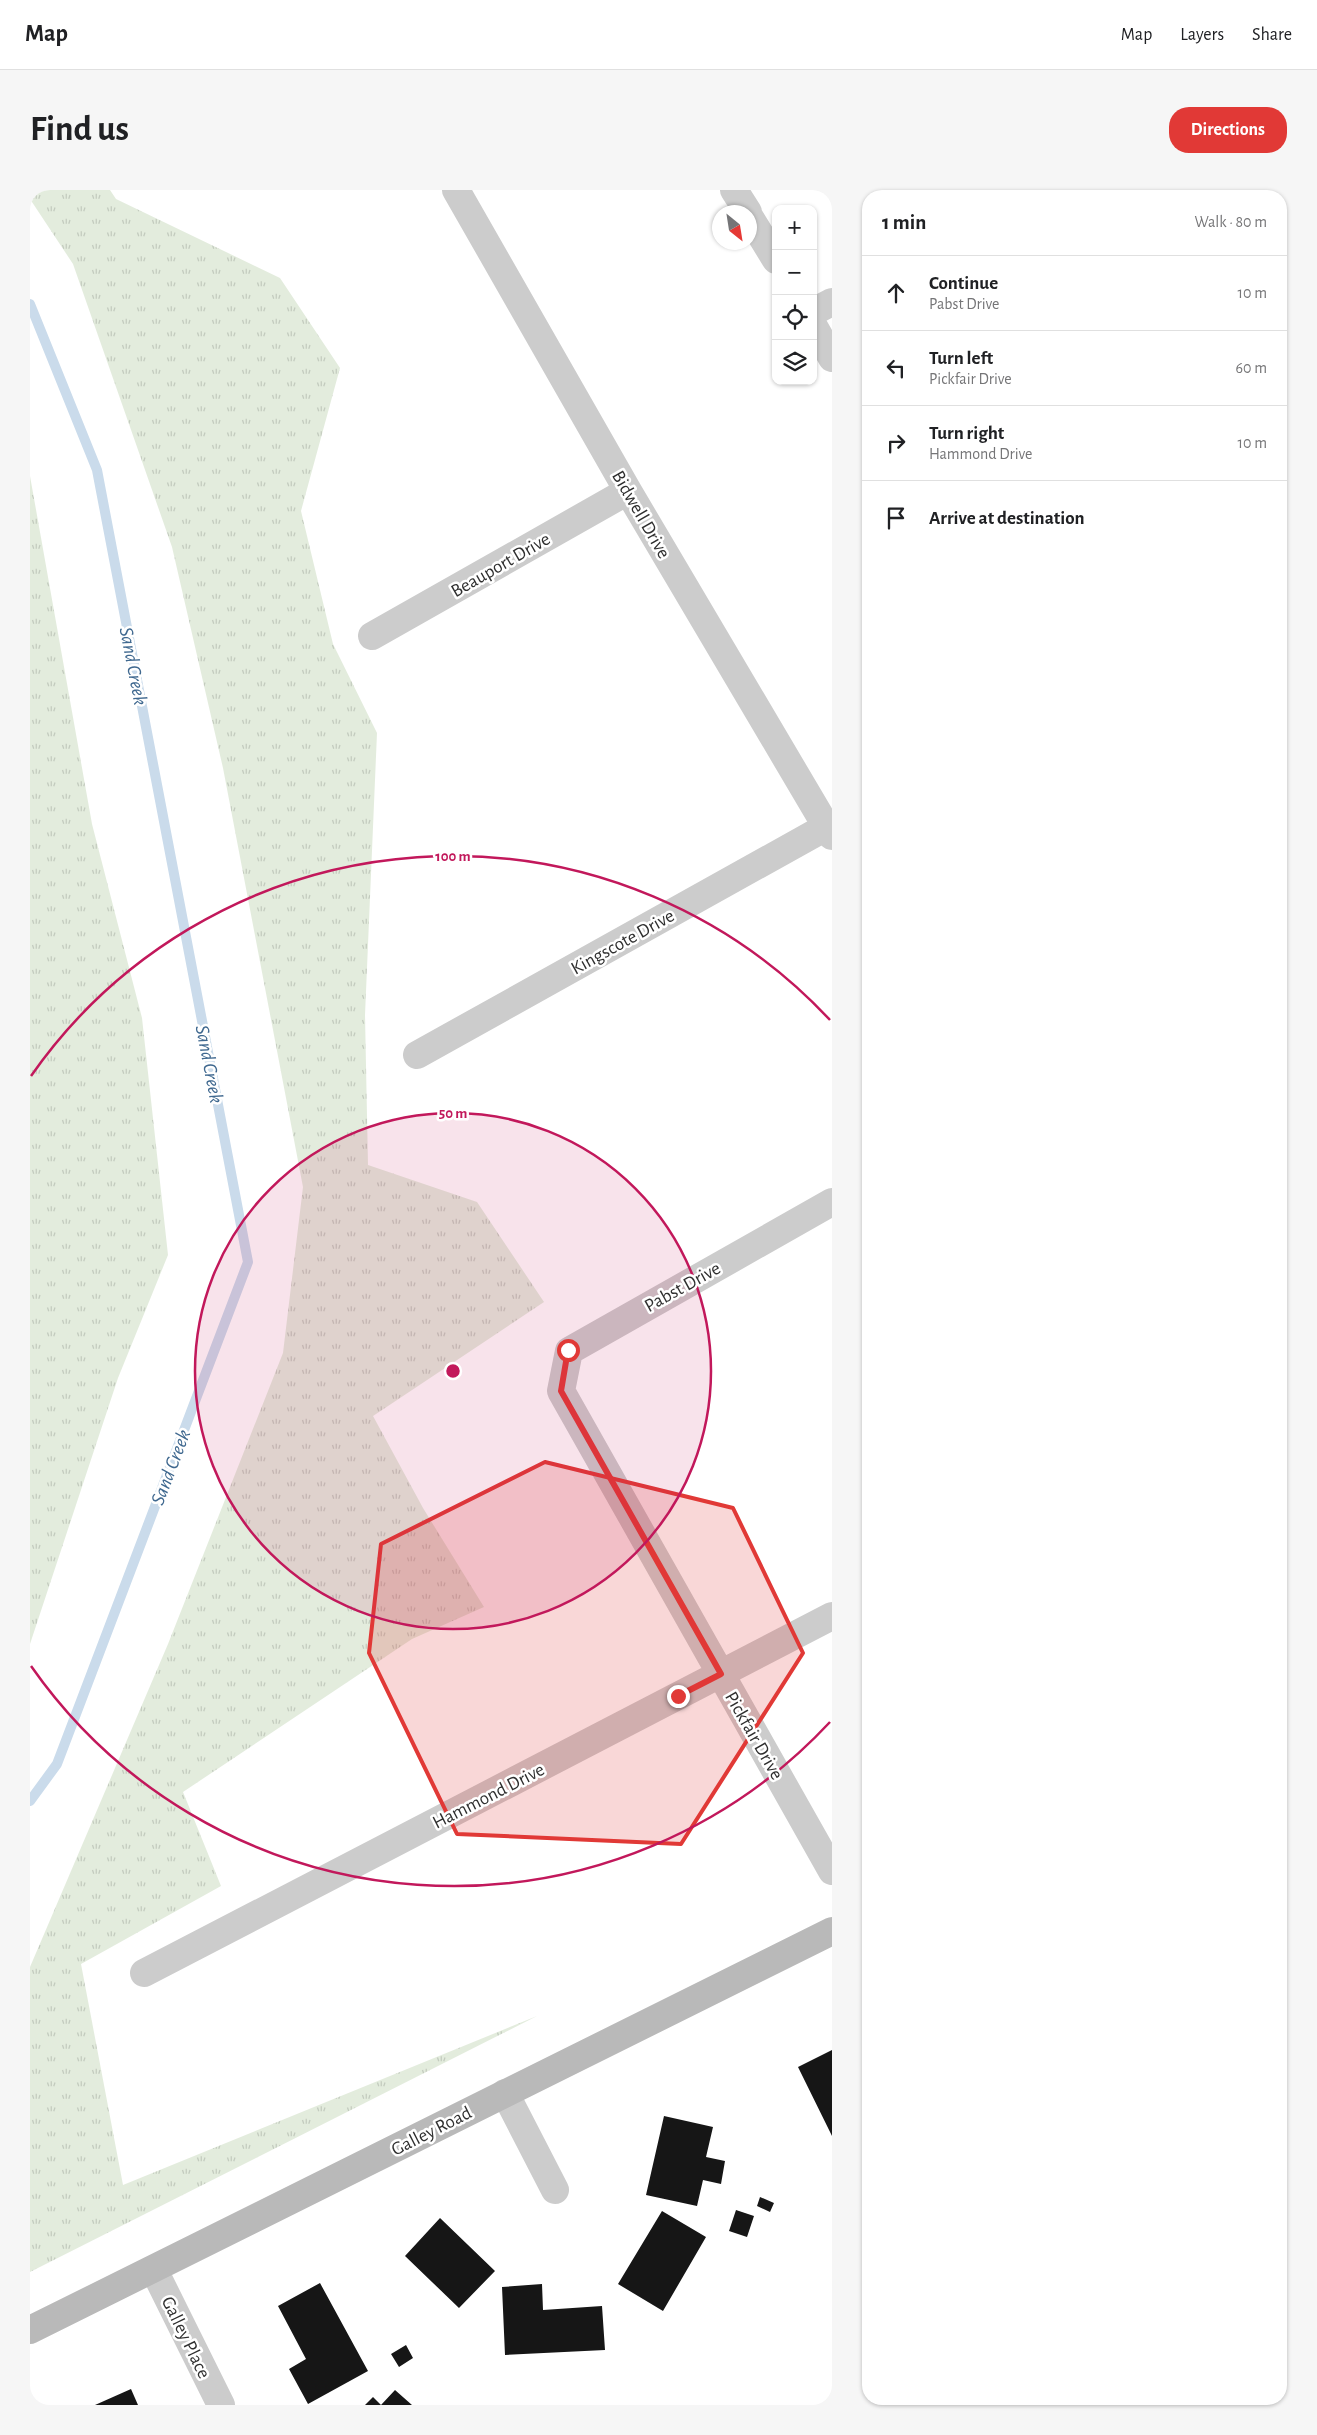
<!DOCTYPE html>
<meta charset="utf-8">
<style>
:root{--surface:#fff;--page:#f6f6f6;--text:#202124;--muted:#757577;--line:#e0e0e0;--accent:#e13936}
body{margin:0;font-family:"Alegreya Sans",sans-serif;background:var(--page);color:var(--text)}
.controls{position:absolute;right:15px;top:15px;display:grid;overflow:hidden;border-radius:10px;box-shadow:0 1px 4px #0004}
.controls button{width:45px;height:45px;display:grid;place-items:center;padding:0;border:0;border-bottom:1px solid var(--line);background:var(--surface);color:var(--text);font:25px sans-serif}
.compass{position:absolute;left:682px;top:15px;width:45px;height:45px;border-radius:50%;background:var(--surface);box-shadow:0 1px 4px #0004;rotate:150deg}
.stop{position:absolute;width:15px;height:15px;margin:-11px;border:4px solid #e13936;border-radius:50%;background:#fff}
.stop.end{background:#e13936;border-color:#fff;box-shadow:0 1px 5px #0008}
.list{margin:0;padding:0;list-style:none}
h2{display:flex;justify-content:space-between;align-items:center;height:65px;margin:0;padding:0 20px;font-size:21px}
h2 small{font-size:16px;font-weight:400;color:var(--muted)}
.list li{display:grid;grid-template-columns:32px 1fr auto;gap:15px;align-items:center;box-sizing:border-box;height:75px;padding:0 20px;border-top:1px solid var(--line)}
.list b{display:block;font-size:19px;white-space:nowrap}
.list p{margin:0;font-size:16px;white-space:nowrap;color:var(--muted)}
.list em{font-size:16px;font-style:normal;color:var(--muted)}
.icon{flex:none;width:28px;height:28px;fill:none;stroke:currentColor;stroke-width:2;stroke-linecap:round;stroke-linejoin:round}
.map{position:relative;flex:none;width:802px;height:2215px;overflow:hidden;border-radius:20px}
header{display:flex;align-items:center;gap:30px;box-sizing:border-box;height:70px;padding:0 25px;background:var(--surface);border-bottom:1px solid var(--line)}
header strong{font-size:24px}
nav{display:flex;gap:28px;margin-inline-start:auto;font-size:18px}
.intro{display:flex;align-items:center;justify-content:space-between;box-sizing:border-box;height:120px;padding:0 30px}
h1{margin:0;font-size:35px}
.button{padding:12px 22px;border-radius:20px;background:var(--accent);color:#fff;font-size:18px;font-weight:700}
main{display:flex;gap:30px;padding:0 30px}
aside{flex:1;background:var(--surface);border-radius:20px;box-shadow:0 1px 4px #0004}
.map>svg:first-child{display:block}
.grass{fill:url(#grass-tufts)}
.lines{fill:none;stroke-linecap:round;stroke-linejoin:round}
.stream{stroke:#cadbeb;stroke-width:10}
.building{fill:#161616}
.minor{stroke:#ccc;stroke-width:28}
.tertiary{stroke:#ccc;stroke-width:28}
.secondary{stroke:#b9b9b9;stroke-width:28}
.route{stroke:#e13936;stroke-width:6}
.marked{fill:#e13936;fill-opacity:0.2;stroke:#e13936;stroke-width:4;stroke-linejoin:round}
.ring{fill:none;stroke:#c2185b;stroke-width:2.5}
.labels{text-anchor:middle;stroke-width:5;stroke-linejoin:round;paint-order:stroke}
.street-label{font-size:19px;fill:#2f2f2f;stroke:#fff}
.water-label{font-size:20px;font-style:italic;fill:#3f688f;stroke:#fff}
.centre{fill:#c2185b;stroke:#fff;stroke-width:2.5}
.ring-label{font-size:15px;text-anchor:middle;font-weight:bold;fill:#c2185b;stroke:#fff;stroke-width:5;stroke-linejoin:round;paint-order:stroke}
</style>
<header>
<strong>Map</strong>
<nav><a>Map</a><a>Layers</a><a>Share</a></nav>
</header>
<div class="intro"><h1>Find us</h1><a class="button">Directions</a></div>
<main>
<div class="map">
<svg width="802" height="2215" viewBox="0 0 802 2215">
<defs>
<pattern id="grass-tufts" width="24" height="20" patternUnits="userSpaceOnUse" patternTransform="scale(1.25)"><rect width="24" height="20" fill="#e3ecdd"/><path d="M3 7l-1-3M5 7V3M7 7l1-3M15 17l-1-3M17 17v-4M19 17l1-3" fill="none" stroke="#c3cbbe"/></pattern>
</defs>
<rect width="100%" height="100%" fill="#fff"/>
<path class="grass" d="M0,0h80l6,9 164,79 60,90 -39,143 32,133 44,89 -12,282 3,150 109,37 67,100 -171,114 50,92 61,99 -72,32 -229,153 38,94 -140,78 42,221 414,-169 -507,256v-305l138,-323 115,-291 20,-166 -80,-419 -51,-221 -99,-283 -43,-65z
M0,286l62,348 50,194 26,237 -50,123 -88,266z"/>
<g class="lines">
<path class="stream" d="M0,114l67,166 151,792 -191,502 -27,37"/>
</g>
<path class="building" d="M802,1860v86l-34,-69z
M634,1926l49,11 -7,30 19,4 -4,23 -18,-4 -6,26 -51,-11z
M730,2007l14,6 -4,9 -13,-6z
M706,2020l18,6 -7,21 -18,-6z
M632,2021l44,26 -43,74 -45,-27z
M410,2028l55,53 -36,37 -54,-52z
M290,2093l48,88 -60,33 -19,-35 17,-10 -28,-53z
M512,2094l1,26 59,-4 3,44 -100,5 -3,-68z
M376,2155l7,13 -14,9 -8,-13z
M101,2199l7,16h-43z
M365,2200l17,15h-31z
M343,2207l8,8h-16z"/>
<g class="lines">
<path class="minor" d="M426,0l172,301 204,345
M342,446l256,-145
M387,865l409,-228
M802,1012l-263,149 -8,40 271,480
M114,1783l688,-357
M475,1903l50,97
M124,2080l67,135"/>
<path class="tertiary" d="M704,0l14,22
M719,26l27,44
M783,122l19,-10
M783,135l19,33"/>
<path class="secondary" d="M0,2140l802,-399"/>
</g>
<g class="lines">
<path class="route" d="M538,1160l-7,41 160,283 -43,22"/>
</g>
<path class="marked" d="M515,1272l188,46 70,145 -122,191 -224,-10 -88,-181 12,-109z"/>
<circle cx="423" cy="1181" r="258" fill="#c2185b" fill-opacity=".12"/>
<g class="ring">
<circle cx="423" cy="1181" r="258"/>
<path d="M800 1532A515 515 0 0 1 1 1476M1 886A515 515 0 0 1 800 830"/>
</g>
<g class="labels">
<g class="street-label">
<text transform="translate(612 324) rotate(60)" y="7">Bidwell Drive</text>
<text transform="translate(470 374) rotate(-30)" y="7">Beauport Drive</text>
<text transform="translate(592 751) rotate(-29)" y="7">Kingscote Drive</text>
<text transform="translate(652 1096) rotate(-29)" y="7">Pabst Drive</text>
<text transform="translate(725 1545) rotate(60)" y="7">Pickfair Drive</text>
<text transform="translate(458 1605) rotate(-27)" y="7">Hammond Drive</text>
<text transform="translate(401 1940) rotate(-27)" y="7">Galley Road</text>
<text transform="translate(157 2147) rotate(64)" y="7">Galley Place</text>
</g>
<g class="water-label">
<text transform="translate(104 476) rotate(79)" y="7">Sand Creek</text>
<text transform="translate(180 874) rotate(79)" y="7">Sand Creek</text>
<text transform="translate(140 1277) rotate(-69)" y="7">Sand Creek</text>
</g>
</g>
<circle cx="423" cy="1181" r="8" class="centre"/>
<g class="ring-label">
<text x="423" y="671">100 m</text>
<text x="423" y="928">50 m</text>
</g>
</svg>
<div class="controls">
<button>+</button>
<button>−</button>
<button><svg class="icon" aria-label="locate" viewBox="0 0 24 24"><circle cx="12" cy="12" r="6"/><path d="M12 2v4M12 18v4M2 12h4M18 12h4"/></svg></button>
<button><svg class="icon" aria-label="layers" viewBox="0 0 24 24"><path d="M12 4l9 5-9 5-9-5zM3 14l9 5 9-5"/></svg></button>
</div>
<svg class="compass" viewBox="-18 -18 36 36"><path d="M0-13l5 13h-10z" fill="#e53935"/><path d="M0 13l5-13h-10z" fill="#757577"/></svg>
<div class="stop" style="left:538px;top:1160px"></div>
<div class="stop end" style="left:648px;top:1506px"></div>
</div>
<aside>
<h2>1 min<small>Walk · 80 m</small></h2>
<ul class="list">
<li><svg class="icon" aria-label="ahead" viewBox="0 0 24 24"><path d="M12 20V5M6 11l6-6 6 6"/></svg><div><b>Continue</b><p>Pabst Drive</p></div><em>10 m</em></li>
<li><svg class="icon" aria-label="left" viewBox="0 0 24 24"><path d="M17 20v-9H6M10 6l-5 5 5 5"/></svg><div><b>Turn left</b><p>Pickfair Drive</p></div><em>60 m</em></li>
<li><svg class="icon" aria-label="right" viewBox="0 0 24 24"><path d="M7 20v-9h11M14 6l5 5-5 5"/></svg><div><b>Turn right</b><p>Hammond Drive</p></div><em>10 m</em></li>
<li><svg class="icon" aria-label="arrive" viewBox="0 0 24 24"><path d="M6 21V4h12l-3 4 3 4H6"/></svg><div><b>Arrive at destination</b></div></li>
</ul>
</aside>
</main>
